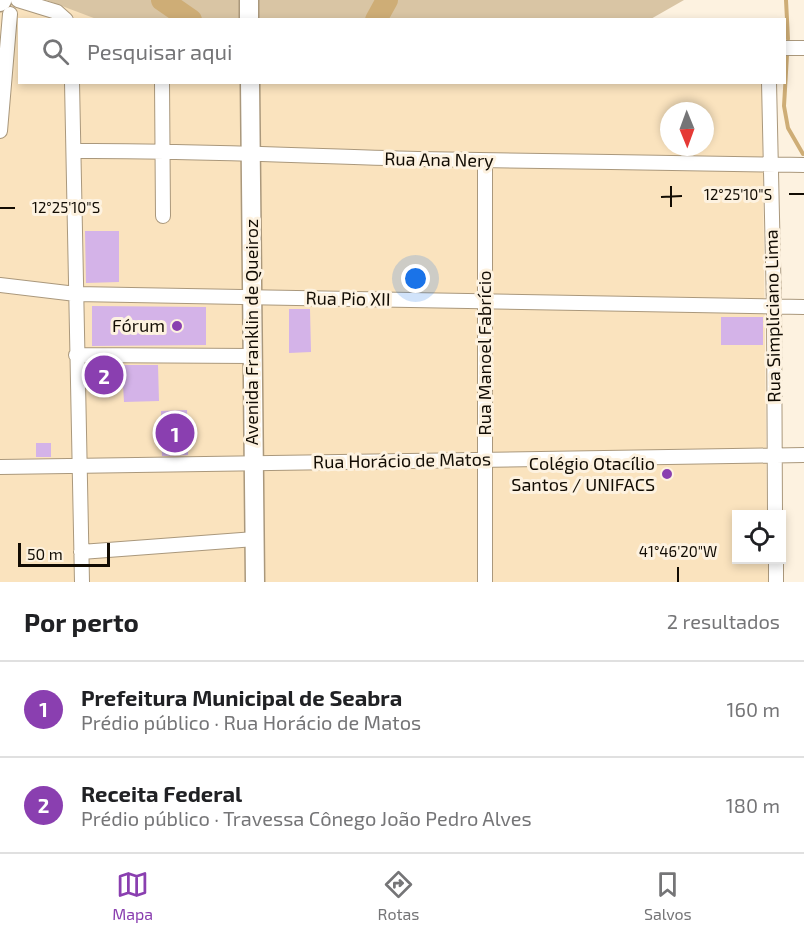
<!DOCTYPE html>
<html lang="pt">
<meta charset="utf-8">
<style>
:root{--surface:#fff;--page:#f2f2f2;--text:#202124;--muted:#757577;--line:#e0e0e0;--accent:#8a3fb0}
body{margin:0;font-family:"Exo 2",sans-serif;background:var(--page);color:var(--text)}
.controls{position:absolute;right:18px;bottom:18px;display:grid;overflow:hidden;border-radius:0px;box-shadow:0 3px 9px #0003}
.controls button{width:54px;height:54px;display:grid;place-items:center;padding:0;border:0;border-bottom:2px solid var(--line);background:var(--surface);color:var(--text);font:30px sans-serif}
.compass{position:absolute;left:660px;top:102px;width:54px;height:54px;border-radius:50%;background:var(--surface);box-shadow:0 3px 9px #0003;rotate:179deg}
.scale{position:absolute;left:18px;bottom:15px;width:92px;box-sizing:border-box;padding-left:6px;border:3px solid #120c03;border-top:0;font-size:16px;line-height:21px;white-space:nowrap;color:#120c03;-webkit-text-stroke:4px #fdf2e0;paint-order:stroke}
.you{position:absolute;left:416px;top:279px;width:21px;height:21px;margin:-15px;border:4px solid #fff;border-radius:50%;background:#1a73e8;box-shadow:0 0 0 9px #1a73e833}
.badge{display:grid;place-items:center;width:39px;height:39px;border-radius:50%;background:var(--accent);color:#fff;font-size:20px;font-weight:700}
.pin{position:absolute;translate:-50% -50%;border:3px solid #fff;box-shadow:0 2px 6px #0006}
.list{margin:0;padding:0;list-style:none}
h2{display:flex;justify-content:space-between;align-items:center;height:78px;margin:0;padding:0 24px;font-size:26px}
h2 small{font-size:20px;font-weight:400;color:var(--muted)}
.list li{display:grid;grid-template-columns:39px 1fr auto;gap:18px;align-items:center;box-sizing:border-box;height:96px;padding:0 24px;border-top:2px solid var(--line)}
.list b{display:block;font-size:22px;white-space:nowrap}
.list p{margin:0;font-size:20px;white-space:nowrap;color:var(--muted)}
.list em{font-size:20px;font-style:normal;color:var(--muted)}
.icon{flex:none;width:33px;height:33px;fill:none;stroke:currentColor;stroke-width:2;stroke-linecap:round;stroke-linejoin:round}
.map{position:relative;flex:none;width:804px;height:582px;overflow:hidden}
.search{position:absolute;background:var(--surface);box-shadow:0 3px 9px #0003;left:18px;right:18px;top:18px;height:66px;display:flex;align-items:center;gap:15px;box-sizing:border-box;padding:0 21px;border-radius:0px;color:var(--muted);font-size:22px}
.sheet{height:270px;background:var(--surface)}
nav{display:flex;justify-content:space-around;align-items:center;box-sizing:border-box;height:84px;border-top:2px solid var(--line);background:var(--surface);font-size:16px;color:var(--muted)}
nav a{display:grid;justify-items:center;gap:3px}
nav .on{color:var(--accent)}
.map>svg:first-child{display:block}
.built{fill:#fae3be;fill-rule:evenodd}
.green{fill:#d9c5a4}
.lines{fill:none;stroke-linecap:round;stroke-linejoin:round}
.stream{stroke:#cead76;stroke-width:4}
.river{stroke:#cead76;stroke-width:22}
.building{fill:#d4b3e8}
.minor-casing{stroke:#aa987c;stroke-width:16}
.major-casing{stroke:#aa987c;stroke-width:21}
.minor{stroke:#fff;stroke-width:14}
.major{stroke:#fff;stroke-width:18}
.ticks{fill:none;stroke:#120c03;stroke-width:2}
.poi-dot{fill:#8a3fb0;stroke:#fdf2e0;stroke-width:2}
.labels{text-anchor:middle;stroke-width:6;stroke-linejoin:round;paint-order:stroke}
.street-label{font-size:18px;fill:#120c03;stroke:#fdf2e0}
.poi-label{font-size:18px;fill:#120c03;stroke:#fdf2e0;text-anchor:end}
.ticks-label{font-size:15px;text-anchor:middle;fill:#120c03;stroke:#fdf2e0;stroke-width:6;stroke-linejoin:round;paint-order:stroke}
</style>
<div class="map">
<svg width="804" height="582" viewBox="0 0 804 582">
<rect width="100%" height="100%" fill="#fdf2e0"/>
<path class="built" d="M0,0h201l145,19 -326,1v62l742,1 5,431h-31v46h32v22h-768zM669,111h36v36h-36z"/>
<path class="green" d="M46,0h638l-35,20h-550z"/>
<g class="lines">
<path class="stream" d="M786,0l2,39
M787,55l-3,51 4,22 15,26"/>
<path class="river" d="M162,0l29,20
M376,20l11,-20"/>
</g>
<path class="building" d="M85,231h34v51l-33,1z
M92,306l114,1v38l-114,1z
M289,309h21l1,43 -22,1z
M721,317h42v28h-42z
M99,365h59l1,36 -35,1 -1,-17 -24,1z
M187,410l1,45 -26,1 -1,-45z
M36,443h15v14h-15z"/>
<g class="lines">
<g class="minor-casing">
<path id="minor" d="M18,0l39,12 9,8
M784,48h20
M72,82l10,500
M162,82l1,134
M769,82l5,224 1,208
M0,131l10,-117
M74,151c115,-1 229,5 344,8 129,3 257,3 386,6
M485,161v421
M0,285l76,9 728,13
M76,355l176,1
M0,467l804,-12
M81,552l174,-13
M776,560v22"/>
</g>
<g class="major-casing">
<path id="major" d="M249,0v20
M0,2l2,-1
M250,82l5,500"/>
</g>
<use href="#minor" class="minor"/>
<use href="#major" class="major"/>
</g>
<path class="ticks" d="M671,186v21M789,194h15M661,197l21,-1M0,208h15M678,567v15"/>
<g class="poi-dot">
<circle cx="177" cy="326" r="6"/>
<circle cx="667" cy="474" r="6"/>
</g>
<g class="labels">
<g class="street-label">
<text transform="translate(439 160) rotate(1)" y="6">Rua Ana Nery</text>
<text transform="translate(348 299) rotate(1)" y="6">Rua Pio XII</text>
<text transform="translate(773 316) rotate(-91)" y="6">Rua Simpliciano Lima</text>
<text transform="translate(252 332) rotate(-90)" y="6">Avenida Franklin de Queiroz</text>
<text transform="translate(485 353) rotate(-90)" y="6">Rua Manoel Fabrício</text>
<text transform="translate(402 461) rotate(-1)" y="6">Rua Horácio de Matos</text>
</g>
<g class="poi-label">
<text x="165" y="332">Fórum</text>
<text x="655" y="470">Colégio Otacílio<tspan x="655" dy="21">Santos / UNIFACS</tspan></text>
</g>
</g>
<g class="ticks-label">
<text x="738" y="200">12°25'10"S</text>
<text x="66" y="213">12°25'10"S</text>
<text x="678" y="557">41°46'20"W</text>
</g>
</svg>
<div class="controls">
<button><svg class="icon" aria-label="locate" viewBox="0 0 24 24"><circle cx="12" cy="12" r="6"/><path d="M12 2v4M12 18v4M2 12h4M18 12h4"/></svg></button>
</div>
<svg class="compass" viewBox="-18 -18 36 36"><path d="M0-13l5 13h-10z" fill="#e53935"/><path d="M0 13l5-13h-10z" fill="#757577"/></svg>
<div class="scale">50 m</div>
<div class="you"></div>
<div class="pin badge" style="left:175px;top:433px">1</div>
<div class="pin badge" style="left:104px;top:375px">2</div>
<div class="search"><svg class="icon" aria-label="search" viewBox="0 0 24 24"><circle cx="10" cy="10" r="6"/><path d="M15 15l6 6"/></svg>Pesquisar aqui</div>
</div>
<section class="sheet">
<h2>Por perto<small>2 resultados</small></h2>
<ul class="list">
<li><span class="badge">1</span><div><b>Prefeitura Municipal de Seabra</b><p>Prédio público · Rua Horácio de Matos</p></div><em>160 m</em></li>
<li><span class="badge">2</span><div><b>Receita Federal</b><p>Prédio público · Travessa Cônego João Pedro Alves</p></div><em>180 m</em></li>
</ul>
</section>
<nav>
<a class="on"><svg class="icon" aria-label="map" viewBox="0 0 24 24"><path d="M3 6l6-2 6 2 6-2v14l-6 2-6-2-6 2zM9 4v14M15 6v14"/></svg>Mapa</a>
<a><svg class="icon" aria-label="directions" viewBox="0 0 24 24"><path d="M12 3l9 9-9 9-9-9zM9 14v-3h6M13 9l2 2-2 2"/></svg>Rotas</a>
<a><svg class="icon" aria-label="saved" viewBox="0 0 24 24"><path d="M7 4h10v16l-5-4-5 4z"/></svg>Salvos</a>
</nav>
